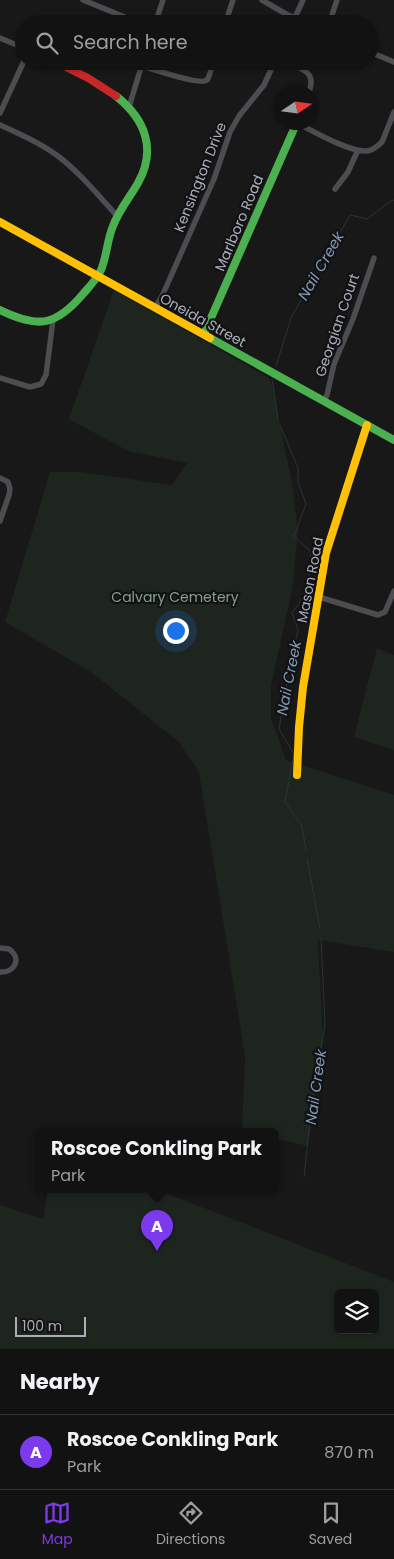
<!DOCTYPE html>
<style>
:root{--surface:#121212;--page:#1f2020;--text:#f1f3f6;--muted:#9c9e9f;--line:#313232;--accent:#7c3aed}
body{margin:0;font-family:Poppins,sans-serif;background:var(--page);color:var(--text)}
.controls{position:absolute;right:15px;bottom:15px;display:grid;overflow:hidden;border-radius:8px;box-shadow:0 1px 4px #0004}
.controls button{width:45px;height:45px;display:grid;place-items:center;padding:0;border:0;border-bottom:1px solid var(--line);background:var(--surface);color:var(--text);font:25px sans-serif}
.compass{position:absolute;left:274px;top:85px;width:45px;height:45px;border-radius:50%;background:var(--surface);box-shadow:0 1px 4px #0004;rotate:77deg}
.scale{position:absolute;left:15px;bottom:12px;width:71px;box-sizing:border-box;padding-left:5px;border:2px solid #a9aeb9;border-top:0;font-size:14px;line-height:18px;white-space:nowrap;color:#a9aeb9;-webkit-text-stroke:4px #121214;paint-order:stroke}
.you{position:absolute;left:175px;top:630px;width:18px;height:18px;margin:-12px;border:4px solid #fff;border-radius:50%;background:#1a73e8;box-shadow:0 0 0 8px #1a73e833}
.badge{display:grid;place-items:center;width:32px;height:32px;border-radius:50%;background:var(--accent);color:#fff;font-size:16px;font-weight:700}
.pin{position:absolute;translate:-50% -41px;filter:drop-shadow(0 1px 2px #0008)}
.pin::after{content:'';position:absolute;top:26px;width:18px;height:15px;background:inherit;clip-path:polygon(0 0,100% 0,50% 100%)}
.popup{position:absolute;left:34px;top:1128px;width:245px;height:65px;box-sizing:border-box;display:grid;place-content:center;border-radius:8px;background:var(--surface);filter:drop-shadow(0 1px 4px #0005);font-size:16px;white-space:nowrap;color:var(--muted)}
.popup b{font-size:19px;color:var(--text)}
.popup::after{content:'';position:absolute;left:50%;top:100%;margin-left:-10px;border:10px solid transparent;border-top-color:var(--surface)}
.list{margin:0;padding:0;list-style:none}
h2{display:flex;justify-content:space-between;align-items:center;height:65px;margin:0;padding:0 20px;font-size:21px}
h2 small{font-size:16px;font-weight:400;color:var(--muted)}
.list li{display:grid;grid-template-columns:32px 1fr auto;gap:15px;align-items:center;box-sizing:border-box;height:75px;padding:0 20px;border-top:1px solid var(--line)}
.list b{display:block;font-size:19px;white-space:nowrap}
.list p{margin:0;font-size:16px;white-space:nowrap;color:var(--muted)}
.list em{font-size:16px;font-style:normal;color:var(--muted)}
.icon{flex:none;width:28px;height:28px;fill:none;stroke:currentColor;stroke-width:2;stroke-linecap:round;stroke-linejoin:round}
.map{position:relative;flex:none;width:394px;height:1349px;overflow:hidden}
.search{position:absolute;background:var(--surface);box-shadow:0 1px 4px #0004;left:15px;right:15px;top:15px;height:55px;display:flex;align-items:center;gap:12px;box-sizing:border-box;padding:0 18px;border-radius:28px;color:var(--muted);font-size:19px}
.sheet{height:140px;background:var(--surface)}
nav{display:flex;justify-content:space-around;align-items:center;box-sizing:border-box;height:70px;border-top:1px solid var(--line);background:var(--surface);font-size:14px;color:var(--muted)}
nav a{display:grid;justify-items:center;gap:2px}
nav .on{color:var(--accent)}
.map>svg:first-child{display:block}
.green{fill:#1e251f;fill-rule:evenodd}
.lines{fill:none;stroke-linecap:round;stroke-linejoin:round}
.stream{stroke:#2b333a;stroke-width:1}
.street{stroke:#4c4d51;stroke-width:5.5}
.fast{stroke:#4caf50;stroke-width:8}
.slow{stroke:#ffc107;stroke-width:8}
.jam{stroke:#c62828;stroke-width:8}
.labels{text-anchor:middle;stroke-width:4.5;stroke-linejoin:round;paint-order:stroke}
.street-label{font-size:14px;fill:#a9aeb9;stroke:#121214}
.park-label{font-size:14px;fill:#81a483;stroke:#121214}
.water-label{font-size:15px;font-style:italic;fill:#819bb4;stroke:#121214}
</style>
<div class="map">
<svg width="394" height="1349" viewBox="0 0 394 1349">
<rect width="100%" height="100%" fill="#181818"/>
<path class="green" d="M114,290l155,88 3,7 20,98 6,49 -6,58 -21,96v32l15,42 108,35v157l-76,-12 5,101 -15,105 -32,-7v-7h-34l3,-76 -46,-284 -20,-30 -88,-70 -86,-50 45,-150h31l91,13 15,-22 -59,-12 -59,-32z
M377,648l17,7v95l-40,-13z
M48,1190h110l236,92v67h-394v-144l43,14zM338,1293h37v37h-37z"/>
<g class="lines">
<path class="stream" d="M276,366l15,-48 59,-103 17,4 24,-18 3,-1
M272,379l6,39
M280,425l18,43v14l8,22 -12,32 17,16 -4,40 -15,21 6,17 -7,30 -12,69 15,25 -9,48 17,24 4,24
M307,858l13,71
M304,1177l10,-93 11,-59 -4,-88"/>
<path class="street" d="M83,0l59,24
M262,0l24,14 23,10
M155,24l8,-24
M225,24l8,-24
M292,24l11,-24
M329,24l8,-24
M0,38l24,10
M370,52l24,10
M285,61c16,8 32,10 24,31
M142,66c10,3 59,20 65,14 3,-4 5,-14 6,-19
M129,107l14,-46
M0,113l24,-52
M297,123c16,8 52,29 69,28 6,0 12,-5 16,-9l12,-30
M0,125c20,9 40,18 58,31 22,17 40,39 59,60
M335,189l13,-17 10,-22
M155,308l8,-14 51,-115 16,-47 9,-16 25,-31 11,-24
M0,378l30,9 11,-3 5,-9 7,-55
M324,401l3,-6 7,-31 19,-45 21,-61
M0,478l8,4 2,7 -1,6 -9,26
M319,597l59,18 7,-3 9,-21
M0,948l9,1c13,9 6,24 -9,23"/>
<path class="fast" d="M0,310c38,18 55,17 83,-16 6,-7 14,-15 18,-24 6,-14 6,-30 12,-44 6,-16 17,-29 25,-43 19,-34 7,-64 -22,-87
M204,334l93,-212
M210,338l184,102"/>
<path class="slow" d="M0,222l210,116
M297,775l2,-48 4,-40 23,-134 41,-128"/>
<path class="jam" d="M54,61l34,17 28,18"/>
</g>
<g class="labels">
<g class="street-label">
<text transform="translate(200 177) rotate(-68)" y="5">Kensington Drive</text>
<text transform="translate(239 223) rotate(-67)" y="5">Marlboro Road</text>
<text transform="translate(203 320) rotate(29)" y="5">Oneida Street</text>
<text transform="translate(337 325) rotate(-71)" y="5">Georgian Court</text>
<text transform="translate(310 580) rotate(-79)" y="5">Mason Road</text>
</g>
<g class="park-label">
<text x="175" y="602">Calvary Cemetery</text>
</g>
<g class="water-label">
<text transform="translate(321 266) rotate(-60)" y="5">Nail Creek</text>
<text transform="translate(289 678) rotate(-79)" y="5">Nail Creek</text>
<text transform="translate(316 1087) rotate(-82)" y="5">Nail Creek</text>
</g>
</g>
</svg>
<div class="controls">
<button><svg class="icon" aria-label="layers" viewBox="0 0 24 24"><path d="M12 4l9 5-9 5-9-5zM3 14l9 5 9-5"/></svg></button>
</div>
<svg class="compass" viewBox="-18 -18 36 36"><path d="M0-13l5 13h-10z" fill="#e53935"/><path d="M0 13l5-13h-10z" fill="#9c9e9f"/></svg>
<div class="scale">100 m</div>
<div class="you"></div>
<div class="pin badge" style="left:157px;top:1251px">A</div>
<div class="popup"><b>Roscoe Conkling Park</b>Park</div>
<div class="search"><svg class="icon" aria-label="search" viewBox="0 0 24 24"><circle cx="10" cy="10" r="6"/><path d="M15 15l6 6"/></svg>Search here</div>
</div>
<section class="sheet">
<h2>Nearby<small></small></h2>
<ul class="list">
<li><span class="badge">A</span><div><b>Roscoe Conkling Park</b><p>Park</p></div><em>870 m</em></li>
</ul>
</section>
<nav>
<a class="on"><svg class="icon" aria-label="map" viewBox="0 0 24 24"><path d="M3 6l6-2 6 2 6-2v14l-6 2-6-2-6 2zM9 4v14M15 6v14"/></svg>Map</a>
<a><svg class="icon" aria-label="directions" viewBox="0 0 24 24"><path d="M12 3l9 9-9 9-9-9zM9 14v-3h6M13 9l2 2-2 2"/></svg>Directions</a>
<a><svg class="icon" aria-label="saved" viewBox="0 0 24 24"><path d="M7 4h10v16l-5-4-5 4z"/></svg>Saved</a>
</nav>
